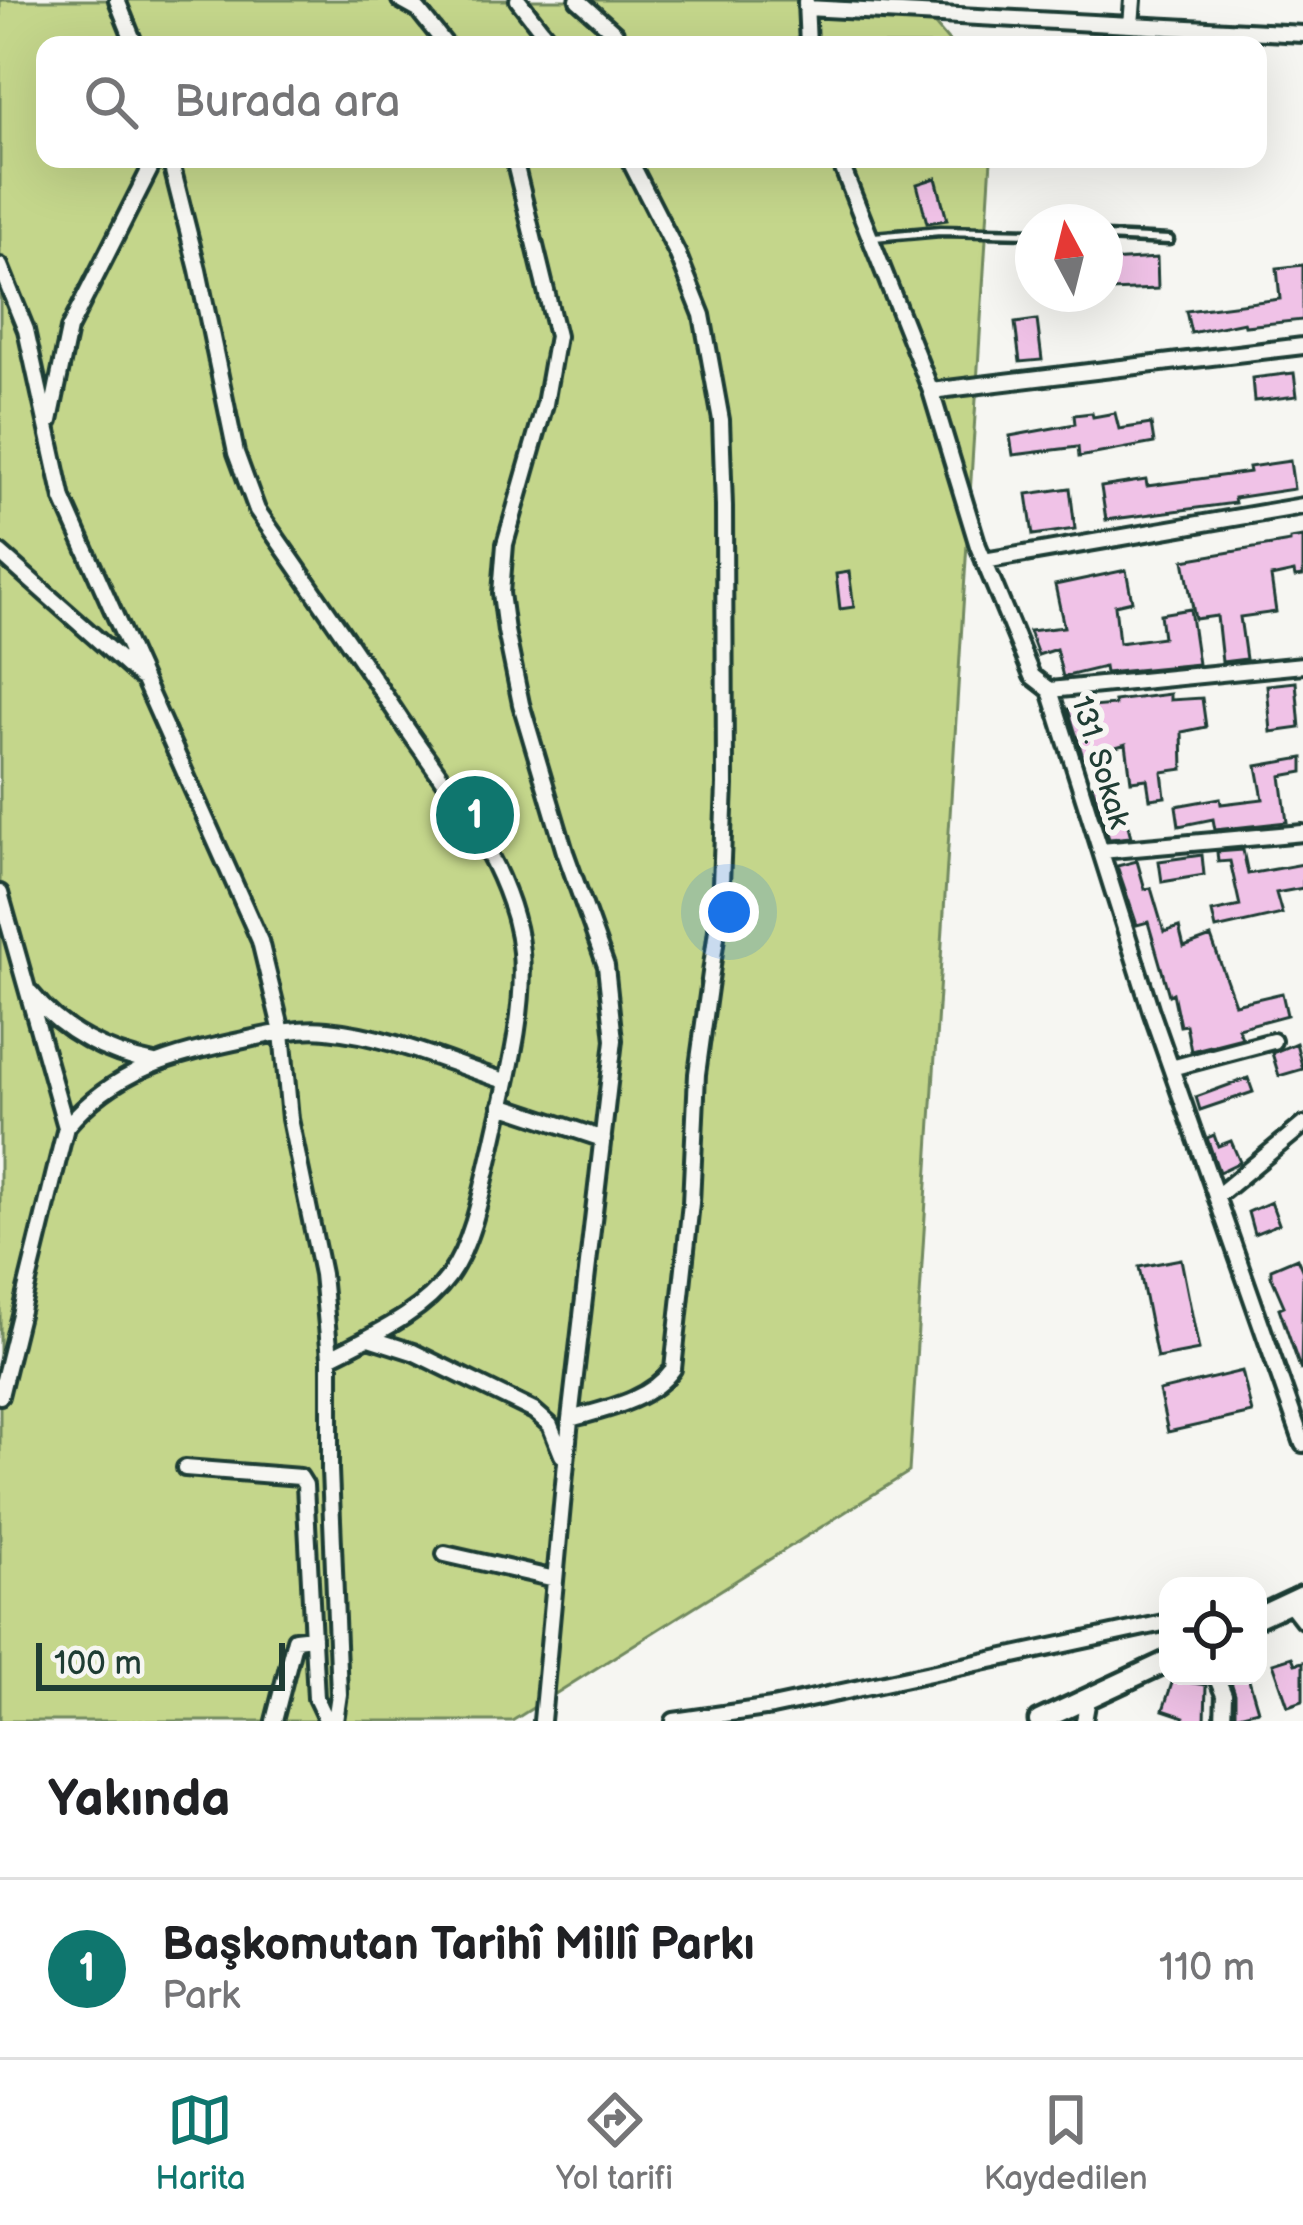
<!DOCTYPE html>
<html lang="tr">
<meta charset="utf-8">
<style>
:root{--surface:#fff;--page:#f2f2f2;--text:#202124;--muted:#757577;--line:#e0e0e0;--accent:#0f766e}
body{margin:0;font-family:"Balsamiq Sans",sans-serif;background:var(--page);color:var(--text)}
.controls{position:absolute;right:36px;bottom:36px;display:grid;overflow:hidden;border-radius:24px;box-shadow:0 12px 48px #0002}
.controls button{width:108px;height:108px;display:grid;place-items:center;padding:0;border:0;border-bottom:3px solid var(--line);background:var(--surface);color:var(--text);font:60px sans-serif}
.compass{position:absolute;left:1015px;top:204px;width:108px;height:108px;border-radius:50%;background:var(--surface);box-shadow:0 12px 48px #0002;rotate:353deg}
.scale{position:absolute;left:36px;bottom:30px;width:249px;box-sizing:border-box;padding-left:12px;border:6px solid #1f3d34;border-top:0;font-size:33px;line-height:42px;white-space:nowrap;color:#1f3d34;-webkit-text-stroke:9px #f6f6f2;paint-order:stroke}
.you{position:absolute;left:729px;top:912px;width:42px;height:42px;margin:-30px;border:9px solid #fff;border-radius:50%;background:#1a73e8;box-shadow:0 0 0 18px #1a73e833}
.badge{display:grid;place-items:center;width:78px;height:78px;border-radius:50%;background:var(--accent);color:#fff;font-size:39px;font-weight:700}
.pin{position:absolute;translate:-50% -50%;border:6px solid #fff;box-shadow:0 3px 12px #0006}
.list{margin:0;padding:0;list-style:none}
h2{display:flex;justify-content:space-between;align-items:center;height:156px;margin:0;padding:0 48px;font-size:51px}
h2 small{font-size:39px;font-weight:400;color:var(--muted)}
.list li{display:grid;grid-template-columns:78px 1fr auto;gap:36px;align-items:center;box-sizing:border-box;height:180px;padding:0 48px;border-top:3px solid var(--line)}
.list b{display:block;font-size:45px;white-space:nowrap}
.list p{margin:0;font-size:39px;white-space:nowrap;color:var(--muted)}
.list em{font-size:39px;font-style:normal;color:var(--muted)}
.icon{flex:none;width:66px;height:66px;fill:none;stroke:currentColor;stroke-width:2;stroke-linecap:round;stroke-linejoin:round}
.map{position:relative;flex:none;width:1303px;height:1721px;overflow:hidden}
.search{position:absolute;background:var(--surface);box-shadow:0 12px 48px #0002;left:36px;right:36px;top:36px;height:132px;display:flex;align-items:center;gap:30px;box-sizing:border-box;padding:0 42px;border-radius:24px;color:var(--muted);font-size:45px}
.sheet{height:336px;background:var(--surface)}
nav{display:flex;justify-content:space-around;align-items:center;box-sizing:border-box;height:168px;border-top:3px solid var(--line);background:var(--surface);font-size:33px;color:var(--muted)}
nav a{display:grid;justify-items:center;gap:6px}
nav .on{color:var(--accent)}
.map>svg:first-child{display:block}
.green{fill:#c4d68b;stroke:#728a60;stroke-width:3}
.building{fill:#f0c2e7;stroke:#1f3d34;stroke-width:3}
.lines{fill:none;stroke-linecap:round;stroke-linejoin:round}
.service-casing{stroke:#1f3d34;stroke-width:15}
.minor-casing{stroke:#1f3d34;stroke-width:22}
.secondary-casing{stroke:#1f3d34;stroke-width:27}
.service{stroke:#f6f6f2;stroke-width:6}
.minor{stroke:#f6f6f2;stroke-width:14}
.secondary{stroke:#f6f6f2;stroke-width:18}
.labels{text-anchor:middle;stroke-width:12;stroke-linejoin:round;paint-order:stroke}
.street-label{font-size:30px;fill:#1f3d34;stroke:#f6f6f2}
</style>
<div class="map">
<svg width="1303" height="1721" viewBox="0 0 1303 1721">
<rect width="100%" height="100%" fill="#f6f6f2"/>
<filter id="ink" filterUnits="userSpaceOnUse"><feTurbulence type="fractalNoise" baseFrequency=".00833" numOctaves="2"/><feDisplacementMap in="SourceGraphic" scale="24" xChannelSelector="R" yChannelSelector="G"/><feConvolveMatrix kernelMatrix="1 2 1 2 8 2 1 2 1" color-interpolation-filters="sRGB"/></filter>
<g filter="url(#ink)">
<path class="green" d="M0,0h914l38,45h-907v114h946l-82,1313 -397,249h-512z"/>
<path class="building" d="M936,178l11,42 -20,3 -10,-39z
M1157,258l1,31 -48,2 -1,-30z
M1303,265v55l-58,6 -1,-4 -53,11 -5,-22 94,-12 -3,-31z
M1037,320l5,40 -22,2 -5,-39z
M1294,373l3,23 -43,5 -2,-23z
M1092,413l1,4 22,-4 4,16 32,-5 3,19 -75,14 -1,-10 -65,8 -3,-19 65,-12 -1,-9z
M1290,461l4,28 -60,9 1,5 -129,17 -5,-33 45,-7 1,6 103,-14 -1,-5z
M1070,488l5,41 -42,6 -6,-41z
M1303,537v39l-8,1 -1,-5 -23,5 5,35 -36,5 6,42 -24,3 -5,-46 -22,3 -11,-59 106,-18v-3z
M1126,570l6,31 -17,4 4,38 44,-6 -3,-23 30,-5 8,55 -93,9 -1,-6 -41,10 -7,-28 -18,6 -9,-24 35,-4 -9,-42z
M849,572l5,35 -14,2 -4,-35z
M1296,682l4,46 -29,4 -4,-47z
M1170,694v6l32,-2 4,29 -24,5 1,37 -21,3 3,25 -15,2 -3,-20 -16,2 -5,-37 -43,13 -15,-48 47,-4 -1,-4z
M1303,758v14l-22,4 6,46 -72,8 -2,-11 -34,7 -3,-20 44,-8 1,6 42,-5 -6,-33z
M1116,779l15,58 -22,2 -17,-54z
M1243,850l5,24 55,-10v24l-27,5 6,21 -66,15 -4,-17 28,-6 -10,-45 -12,1 -1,-10z
M1202,855l2,20 -42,7 -3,-21z
M1137,861l8,28 6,-1 13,44 15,-5 5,20 27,-10 24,67 47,-11 5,22 -49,13 4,10 -51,13 -5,-26 -6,1 -7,-33 -4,2 -21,-73 -11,3 -20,-59z
M1296,1043l7,26 -24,7 -7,-23z
M1248,1078l5,14 -53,18 -4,-13z
M1214,1135l4,11 13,-5 9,21 -21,10 -12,-34z
M1271,1202l8,22 -25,10 -6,-22z
M1297,1258l6,14 -2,99 -22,-63 5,-2 -13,-30v-7z
M1181,1259l18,91 -42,8 -18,-91z
M1242,1371l10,42 -84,19 -9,-41z
M1292,1657l3,7 8,-2v39l-15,5 -15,-43z
M1248,1676l10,34 -23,6v-22l-5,-15z
M1173,1680l33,5 -1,36h-21v-4l-21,-7z"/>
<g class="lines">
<g class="service-casing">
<path id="service" d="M874,237l66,-6 93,2
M1105,237l64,3"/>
</g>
<g class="minor-casing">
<path id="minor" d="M117,0l18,45
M400,0l18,10 28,35
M518,0l35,45
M578,0l37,33
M806,2l2,43
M806,8l325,17 2,-25
M1131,25l172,9
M170,159l28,111 38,183 21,57c49,70 97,139 144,210 46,68 112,147 120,232 5,60 -14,129 -27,188 -31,137 -35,154 -164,217
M514,159l43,177 -12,68 -40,140 -4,49 5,38 15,73 44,148 41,114 8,74 -44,379 -28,302
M839,159l92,232 47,155 54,130 18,14 101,321 152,433
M0,266l26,64 37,169 197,442 22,91 8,87 32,155 8,83v113l9,224 -4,27
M931,391l372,-45
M50,421l19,-92 86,-170
M0,553l140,124
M984,561l319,-55
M1050,690l253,-25
M1101,851l202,-18
M0,893l66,234
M31,993c31,39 76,61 123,70
M1171,1068l102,-27
M501,1105l102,34
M1216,1197l87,-72
M369,1338l44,14 121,59 16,14 12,30
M0,1396l66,-269c49,-58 107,-72 178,-87 27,-6 56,-13 83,-10 63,6 119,32 178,51
M570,1419c36,-10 80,-18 103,-50l18,-166 6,-129 23,-166 5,-123 -1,-278 -3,-87 -19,-105 -24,-60 -49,-96
M185,1468l115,9 5,8 11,213 11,23
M445,1554l110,25
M1289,1602l14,18
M1216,1676l8,19 -1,26
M274,1721l21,-82 18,-2
M674,1721l98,-14 396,-85
M1084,1721l4,-22"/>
</g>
<g class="secondary-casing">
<path id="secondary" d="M1258,1617l45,-21
M1039,1721l129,-60"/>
</g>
<use href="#service" class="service"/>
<use href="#minor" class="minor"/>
<use href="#secondary" class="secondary"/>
</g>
</g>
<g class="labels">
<g class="street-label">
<text transform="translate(1101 762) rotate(73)" y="10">131. Sokak</text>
</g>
</g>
</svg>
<div class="controls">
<button><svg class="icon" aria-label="locate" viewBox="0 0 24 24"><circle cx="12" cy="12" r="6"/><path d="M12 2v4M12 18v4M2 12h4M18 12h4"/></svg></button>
</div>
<svg class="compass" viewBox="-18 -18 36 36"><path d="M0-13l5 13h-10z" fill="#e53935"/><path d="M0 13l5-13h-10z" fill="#757577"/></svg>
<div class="scale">100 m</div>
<div class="you"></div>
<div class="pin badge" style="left:475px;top:815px">1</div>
<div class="search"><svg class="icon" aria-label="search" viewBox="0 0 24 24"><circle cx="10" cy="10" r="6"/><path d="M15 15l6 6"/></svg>Burada ara</div>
</div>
<section class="sheet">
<h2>Yakında<small></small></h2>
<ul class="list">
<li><span class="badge">1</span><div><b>Başkomutan Tarihî Millî Parkı</b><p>Park</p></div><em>110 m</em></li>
</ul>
</section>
<nav>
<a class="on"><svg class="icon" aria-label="map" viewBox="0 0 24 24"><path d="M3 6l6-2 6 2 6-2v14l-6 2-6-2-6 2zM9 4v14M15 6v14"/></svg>Harita</a>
<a><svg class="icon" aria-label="directions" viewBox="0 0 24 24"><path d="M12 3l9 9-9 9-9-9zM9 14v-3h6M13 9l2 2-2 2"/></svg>Yol tarifi</a>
<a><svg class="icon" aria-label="saved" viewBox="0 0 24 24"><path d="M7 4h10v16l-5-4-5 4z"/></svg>Kaydedilen</a>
</nav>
